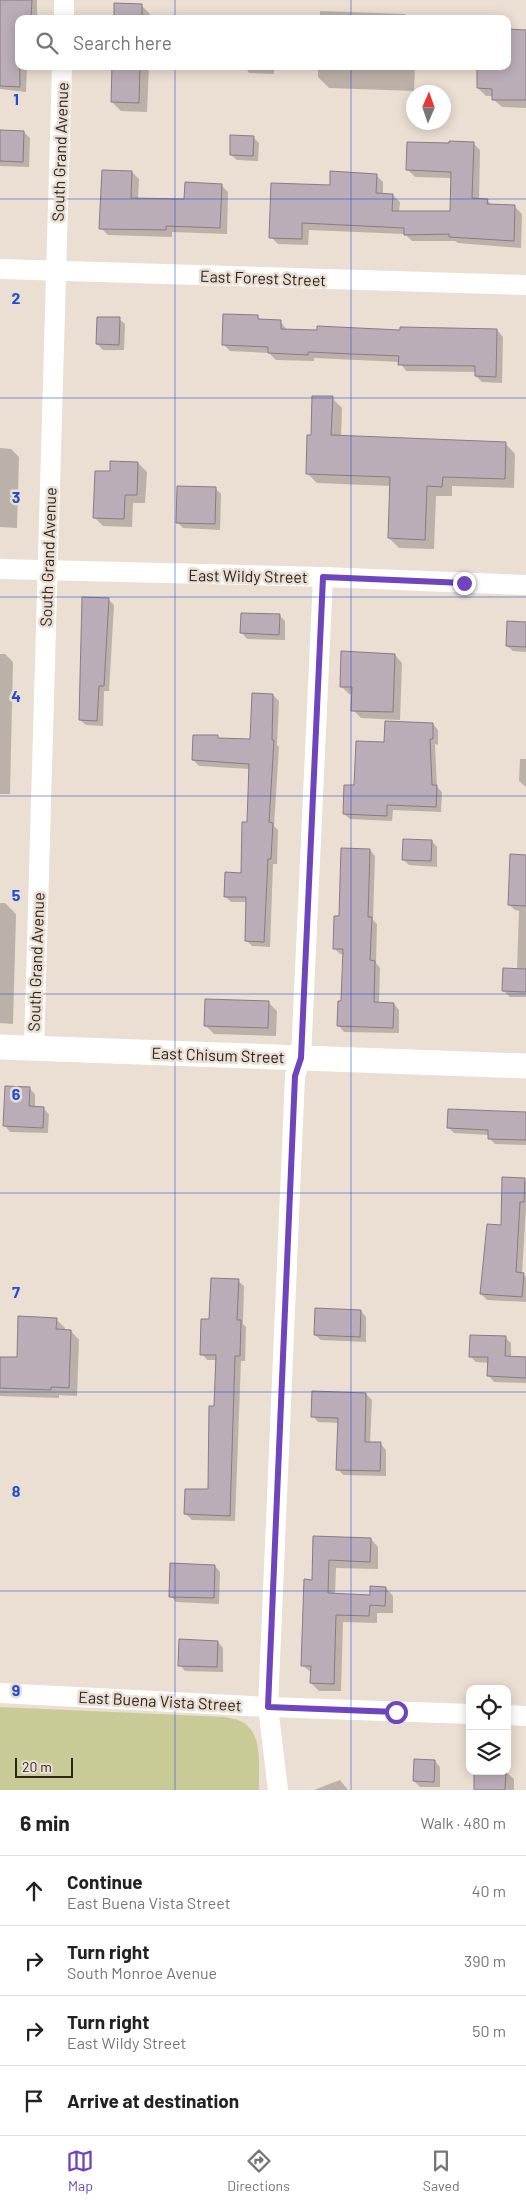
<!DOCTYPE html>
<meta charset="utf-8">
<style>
:root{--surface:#fff;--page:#f6f6f6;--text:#222;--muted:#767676;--line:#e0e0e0;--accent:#6f45bd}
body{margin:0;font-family:Barlow,sans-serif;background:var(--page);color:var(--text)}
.controls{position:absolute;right:15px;bottom:15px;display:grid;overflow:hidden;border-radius:10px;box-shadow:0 2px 12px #0003}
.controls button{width:45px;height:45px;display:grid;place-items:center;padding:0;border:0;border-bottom:1px solid var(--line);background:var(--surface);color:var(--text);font:25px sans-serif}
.compass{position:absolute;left:406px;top:85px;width:45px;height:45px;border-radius:50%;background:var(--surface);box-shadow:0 2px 12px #0003;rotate:2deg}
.scale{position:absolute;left:15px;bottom:12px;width:58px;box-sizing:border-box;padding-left:5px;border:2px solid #2a2521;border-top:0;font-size:14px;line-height:18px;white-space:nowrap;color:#2a2521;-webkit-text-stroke:4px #ebded2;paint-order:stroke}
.stop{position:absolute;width:15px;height:15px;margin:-11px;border:4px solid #6f45bd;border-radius:50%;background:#fff}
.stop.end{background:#6f45bd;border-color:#fff;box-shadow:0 1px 5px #0008}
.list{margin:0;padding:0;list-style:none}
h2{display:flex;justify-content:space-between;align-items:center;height:65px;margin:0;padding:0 20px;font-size:21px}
h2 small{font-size:16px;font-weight:400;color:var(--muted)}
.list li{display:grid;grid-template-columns:32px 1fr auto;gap:15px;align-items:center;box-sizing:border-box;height:70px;padding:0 20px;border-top:1px solid var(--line)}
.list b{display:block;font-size:19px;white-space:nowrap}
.list p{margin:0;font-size:16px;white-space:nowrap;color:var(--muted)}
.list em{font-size:16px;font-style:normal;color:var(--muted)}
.icon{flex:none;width:28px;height:28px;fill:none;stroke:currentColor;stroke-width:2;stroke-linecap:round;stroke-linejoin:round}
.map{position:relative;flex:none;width:526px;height:1790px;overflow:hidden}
.search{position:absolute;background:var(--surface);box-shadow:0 2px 12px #0003;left:15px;right:15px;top:15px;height:55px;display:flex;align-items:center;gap:12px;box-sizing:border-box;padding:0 18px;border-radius:10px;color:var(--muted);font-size:19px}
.sheet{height:345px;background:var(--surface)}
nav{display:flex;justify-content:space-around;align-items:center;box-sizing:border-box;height:70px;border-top:1px solid var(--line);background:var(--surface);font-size:14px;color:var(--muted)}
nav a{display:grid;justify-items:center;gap:2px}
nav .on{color:var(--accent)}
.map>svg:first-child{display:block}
.green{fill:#c8cb96}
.shadow{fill:#0003}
.building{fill:#bbadb7;stroke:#897b85}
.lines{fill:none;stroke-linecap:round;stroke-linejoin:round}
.minor{stroke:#fff;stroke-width:20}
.tertiary{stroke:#fff;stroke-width:25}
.route{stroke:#6f45bd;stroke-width:6}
.grid{fill:none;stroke:#1d4ed8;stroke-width:1;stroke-opacity:0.55}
.labels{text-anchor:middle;stroke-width:5;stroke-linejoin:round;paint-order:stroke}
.street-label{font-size:16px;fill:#2a2521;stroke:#ebded2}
.grid-label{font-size:16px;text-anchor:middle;font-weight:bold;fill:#1d4ed8;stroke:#ebded2;stroke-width:5;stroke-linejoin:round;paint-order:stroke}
</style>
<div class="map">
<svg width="526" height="1790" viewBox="0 0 526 1790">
<rect width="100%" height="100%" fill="#ebded2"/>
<path class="green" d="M0,1707l225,10c6,2 13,2 19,6 20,14 14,45 15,67h-259z"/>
<path class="shadow" d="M0,0h37v19h-18v47h8l-1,26 -26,-3z
M142,6l8,8v5h-35z
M320,11l85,3 5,5h-90z
M526,31v77l-24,-1 -9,-8v-3h-7l-8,-8 1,-18h-20l-4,-4h52z
M113,66h36l-2,46 -26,-1 -9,-9z
M244,66h30v8l-25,-1z
M318,66h97l-1,25 -85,-3 -11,-11z
M0,131l24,1 6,6 -1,29 -29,-1z
M253,137l6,6 -1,18 -21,-1 -6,-5z
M408,143h65l7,7 -1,50h8l6,6 22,1 7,7 -1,34 -63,-5 -3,-2h-43l-7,-7 -96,-4 -1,15 -30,-1 -7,-7 60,-51 45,-11 7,7v12l10,1 7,7 -1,11 52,-1 1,-34 -37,-1 -8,-8z
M132,172l7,7 -1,20 48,1 35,-15 7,7 -1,42 -55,-2v5l-64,-2 -7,-7z
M257,316l5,5h18l7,9h210l6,7 -1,46 -20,-1 -6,-6v-4l-70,-1 -6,-9 -86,-4v3l-38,-1 -7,-7 -39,-2 -6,-6z
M119,319l6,5 -1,26h-21l-6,-6z
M332,398l10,10 -1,29 164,6 10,11 -1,34 -62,-2v10h-16l-2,53 -35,-1 -10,-10 2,-52 -74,-3 -10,-10 5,-37z
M0,448l11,1 8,8 -2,71 -17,-1z
M138,463l9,9 -2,31h-12l-1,24 -29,-1 -9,-9 17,-44z
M216,489l5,5 -1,36 -37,-2 -6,-6z
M108,599l6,6 -5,86h-5l-1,35 -17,-1 -6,-5z
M279,615l6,6v19l-38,-1 -5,-6z
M526,623v29l-13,-1 -6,-5z
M0,654h5l8,8 -3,132h-10z
M395,655l7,8 -2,57 -39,-2 -8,-8v-16h-4l-8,-8z
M273,695l6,6 -2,44 2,2 -5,79 4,4 -1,34h-4l-3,83 -18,-1 -6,-6 1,-38h-16l-6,-6 17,-22 6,-51 2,-54 -51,-3 -6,-6 25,-23 3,3 31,1z
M433,724l5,6v15l-3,-1 2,43 5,5 -1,20 -48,-2 -1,11 -42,-2 -6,-5 12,-28 29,-43z
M520,759h6v28l-7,-6z
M432,841l5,6v20l-28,-2 -6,-6z
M370,850l5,6 -2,64 4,4 -1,39 4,5 -1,35 15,1 5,6v23l-55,-1 -5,-6 4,-24 1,-48h-4l-6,-6 6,-31z
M526,856v141h-16l-6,-6 13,-21 2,-59 -4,-1 -6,-5z
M0,903h5l11,11 -3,110 -13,-1z
M268,1002l9,9 -1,25 -62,-2 -8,-8z
M29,1088l6,6v14h8l6,6 -1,19 -38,-1 -5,-6z
M526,1114v31l-31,-1 -6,-6v-3l-35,-2 -5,-5z
M524,1179l2,2v26l-4,67 4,3v25l-39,-2 -6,-6 21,-68z
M238,1281l6,5 -1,38 3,3 -1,34h-4l-6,160 -43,-1 -6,-6 23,-23 6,-84 2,-47h-10l-5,-6 8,-33z
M361,1311l5,6v25l-45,-2 -6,-5z
M56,1319l9,9v3h6l8,9 -2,56 -18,-1v3l-59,-2v-38l18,1z
M505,1337l6,6v14l15,1v25l-32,-1 -5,-6v-13l-13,-1 -6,-6z
M366,1394l6,6 -2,43 11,1 5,6v26l-43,-1 -5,-6 1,-46 -21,-1 -5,-6z
M314,1537l57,2 7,8v22l-42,-1 -1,27 36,1 15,-8 7,8v17h-16v10l-34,-1 -2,69h-22l-8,-8 1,-10 -10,-8 11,-84z
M215,1566l5,6 -1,32 -43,-2 -5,-6z
M218,1642l5,6v24l-38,-1 -5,-6z
M435,1761l5,6v20h-20l-6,-6z
M505,1771l9,8v11h-39z
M340,1780l8,10h-34z"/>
<path class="building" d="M0,0h32l-1,19h-12l1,68 -20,-1z
M114,3l28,1v15h-28z
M507,29l19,1v70h-34v-11l-15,-1v-22h30z
M112,66h28l-1,37 -28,-1z
M0,130l24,1 -1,31 -23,-1z
M230,135l24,1 -1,20 -23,-1z
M449,141l25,1 -2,56 16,1 -1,5 28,1 -1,36 -65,-4v-3l-45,1v-7l-102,-5v16l-33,-1 2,-55 59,2v-14l47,3 -1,19 17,1 -1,17h58l1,-39 -45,-2 1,-28 42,1z
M102,170l30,1 -1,27 53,1 1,-17 37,2 -2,44 -54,-2v4l-67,-1z
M223,314l35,1v4l23,1v9l36,1v-4l83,4v-3l97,2 -1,48 -21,-1v-10l-77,-1 1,-9 -91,-4v3l-40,-2v-6l-46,-2z
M97,317h23l-1,28 -23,-1z
M312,396h21l-2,39 175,7 -1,37 -62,-2 -1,10 -15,-1 -2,54 -37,-2 2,-61 -84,-3 1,-39h4z
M110,461l28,1 -1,33h-12l-1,24 -31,-1 2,-47h15z
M177,486l39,1 -1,37 -39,-1z
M82,597l27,1 -5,88h-5l-2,35 -18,-1z
M241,613l39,1 -1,21 -39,-2z
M507,621l19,1v25l-20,-1z
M341,651l54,3 -2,58 -42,-1 1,-24h-12z
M252,693l21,1 -1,46h2l-5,82 4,1 -2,36h-3l-4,83 -19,-1 1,-44h-22l1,-25 16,1 1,-51h5l2,-58 -57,-4 1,-25h25v3l32,1z
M385,721l48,2v16h-3l2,46h5l-1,22 -49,-2v11l-44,-2 1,-29h10l2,-44 28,1z
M403,839l29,1 -1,21 -29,-1z
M341,848l29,1 -2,68h4l-2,43 5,1 -1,41 20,1 -1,25 -56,-2 1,-25h3l2,-52h-10l1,-33h5z
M510,854l16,1v51l-18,-1z
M503,968l23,1v23l-24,-1z
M205,999l64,2 -1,27 -64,-2z
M5,1086l25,1 -1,19 15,1 -1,21 -40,-2z
M448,1109l78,3v28l-38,-1v-9l-41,-2z
M502,1177l23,1 -1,24h-4l-4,70 8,1 -2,24 -42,-3 7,-70 14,1z
M211,1278l28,1 -2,41h4l-1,36h-5l-5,160 -46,-2 1,-25h23l1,-83h5l2,-51h-16l1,-36h8z
M315,1308l46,2 -1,27 -46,-2z
M18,1316l39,2 -1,11 15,1 -2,58 -18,-1v3l-51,-2v-31h17z
M470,1335l36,1 -1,20 21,1v21l-39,-2 1,-19h-19z
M312,1391l54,2 -1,49h16l-1,29 -44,-1 2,-52 -27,-1z
M313,1536l58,2 -1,24 -41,-2 -1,33 42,2v-9l16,1 -1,19 -15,-1 -1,11 -33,-1 -2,69 -24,-1 1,-17h-10l3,-87 8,1z
M170,1563l45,2 -1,33 -45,-1z
M179,1639l39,2 -1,26 -39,-1z
M414,1759l21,1 -1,22 -21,-1z
M474,1771h32l-1,19h-31z"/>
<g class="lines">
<path class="minor" d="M64,19v-19
M0,269l526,16
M0,569l323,8 203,8
M34,1048l28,-982
M0,1693l268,14 202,7
M507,1715l19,1
M278,1790l-10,-83 27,-631 6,-18 22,-481"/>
<path class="tertiary" d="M0,1047l526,19"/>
</g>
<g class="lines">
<path class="route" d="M396,1712l-128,-5 27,-631 6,-18 22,-481 141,6"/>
</g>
<path class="grid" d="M175,0v19M351,0v19M175,66v1724M351,66v1724M0,199h526M0,398h526M0,597h526M0,796h526M0,994h526M0,1193h526M0,1392h526M0,1591h526"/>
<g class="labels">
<g class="street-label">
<text transform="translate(60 152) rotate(-88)" y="6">South Grand Avenue</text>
<text transform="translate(263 278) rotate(2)" y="6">East Forest Street</text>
<text transform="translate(48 557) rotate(-88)" y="6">South Grand Avenue</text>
<text transform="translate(248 576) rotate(1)" y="6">East Wildy Street</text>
<text transform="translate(36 962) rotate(-88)" y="6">South Grand Avenue</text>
<text transform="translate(218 1055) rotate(2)" y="6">East Chisum Street</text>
<text transform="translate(160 1701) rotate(3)" y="6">East Buena Vista Street</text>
</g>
</g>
<g class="grid-label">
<text x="16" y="105">1</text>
<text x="16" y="304">2</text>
<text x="16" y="503">3</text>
<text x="16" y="702">4</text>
<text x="16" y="901">5</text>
<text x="16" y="1100">6</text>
<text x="16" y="1298">7</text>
<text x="16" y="1497">8</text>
<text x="16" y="1696">9</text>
</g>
</svg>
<div class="controls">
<button><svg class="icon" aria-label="locate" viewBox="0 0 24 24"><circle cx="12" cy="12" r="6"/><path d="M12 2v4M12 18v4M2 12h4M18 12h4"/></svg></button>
<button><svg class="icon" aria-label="layers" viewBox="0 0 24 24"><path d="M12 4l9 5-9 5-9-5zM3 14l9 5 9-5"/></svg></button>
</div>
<svg class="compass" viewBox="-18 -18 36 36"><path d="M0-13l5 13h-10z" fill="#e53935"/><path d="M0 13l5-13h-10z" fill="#767676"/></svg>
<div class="scale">20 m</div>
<div class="stop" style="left:396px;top:1712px"></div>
<div class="stop end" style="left:464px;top:583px"></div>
<div class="search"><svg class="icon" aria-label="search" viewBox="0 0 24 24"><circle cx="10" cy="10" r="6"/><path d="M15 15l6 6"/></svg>Search here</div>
</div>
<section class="sheet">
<h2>6 min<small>Walk · 480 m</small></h2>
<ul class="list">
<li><svg class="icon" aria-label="ahead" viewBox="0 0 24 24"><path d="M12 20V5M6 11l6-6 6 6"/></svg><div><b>Continue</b><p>East Buena Vista Street</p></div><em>40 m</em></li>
<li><svg class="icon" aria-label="right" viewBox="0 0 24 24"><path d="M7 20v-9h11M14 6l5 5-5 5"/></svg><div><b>Turn right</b><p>South Monroe Avenue</p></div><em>390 m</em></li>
<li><svg class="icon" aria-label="right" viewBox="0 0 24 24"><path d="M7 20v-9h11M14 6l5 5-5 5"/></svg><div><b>Turn right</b><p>East Wildy Street</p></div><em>50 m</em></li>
<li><svg class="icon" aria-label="arrive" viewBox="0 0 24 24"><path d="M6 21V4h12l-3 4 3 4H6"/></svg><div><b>Arrive at destination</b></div></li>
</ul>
</section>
<nav>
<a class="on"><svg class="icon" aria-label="map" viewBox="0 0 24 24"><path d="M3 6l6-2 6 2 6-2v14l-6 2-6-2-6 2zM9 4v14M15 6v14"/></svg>Map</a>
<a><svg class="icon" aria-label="directions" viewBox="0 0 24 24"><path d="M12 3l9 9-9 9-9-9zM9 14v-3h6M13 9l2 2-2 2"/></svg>Directions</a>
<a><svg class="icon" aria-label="saved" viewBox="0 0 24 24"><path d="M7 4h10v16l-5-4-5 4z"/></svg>Saved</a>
</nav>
